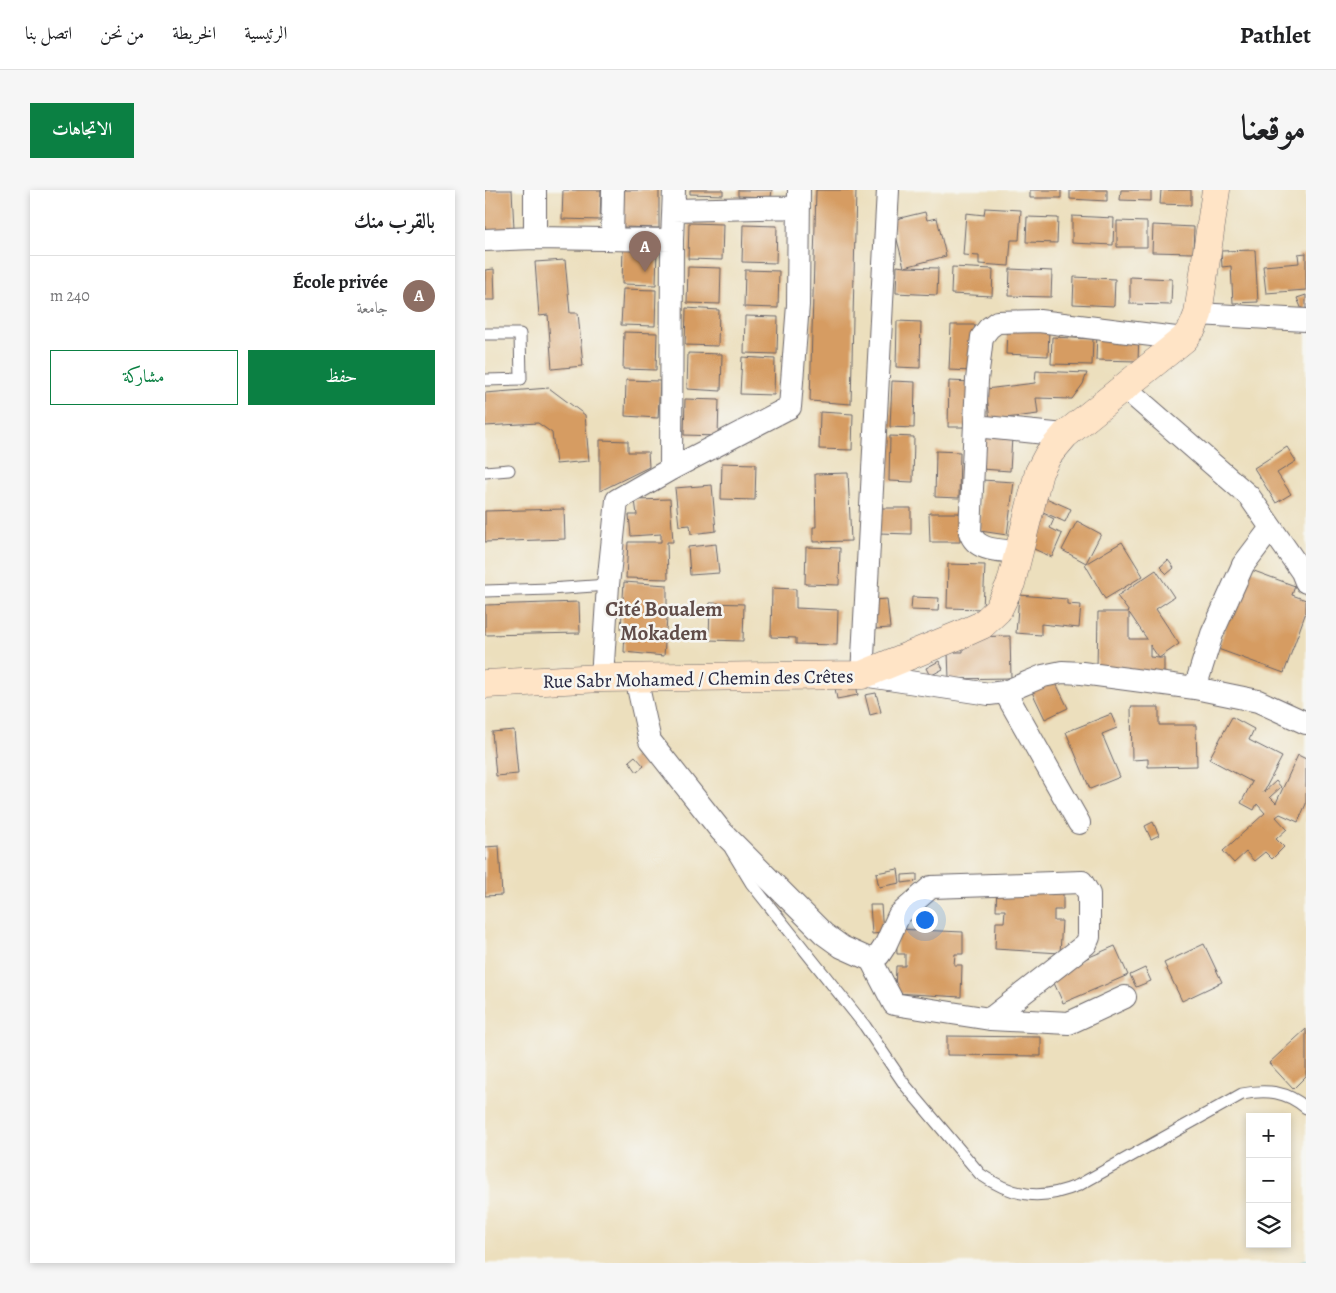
<!DOCTYPE html>
<html lang="ar">
<meta charset="utf-8">
<style>
:root{--surface:#fff;--page:#f6f6f6;--text:#202124;--muted:#757577;--line:#e0e0e0;--accent:#0b8043}
body{margin:0;font-family:Alegreya,Amiri,serif;background:var(--page);color:var(--text);direction:rtl}
.controls{position:absolute;right:15px;bottom:15px;display:grid;overflow:hidden;border-radius:0px;box-shadow:0 2px 8px #0003}
.controls button{width:45px;height:45px;display:grid;place-items:center;padding:0;border:0;border-bottom:1px solid var(--line);background:var(--surface);color:var(--text);font:25px sans-serif}
.you{position:absolute;left:439px;top:729px;width:18px;height:18px;margin:-12px;border:4px solid #fff;border-radius:50%;background:#1a73e8;box-shadow:0 0 0 8px #1a73e833}
.badge{display:grid;place-items:center;width:32px;height:32px;border-radius:50%;background:var(--accent);color:#fff;font-size:16px;font-weight:700}
.pin{position:absolute;translate:-50% -41px;filter:drop-shadow(0 1px 2px #0008)}
.pin::after{content:'';position:absolute;top:26px;width:18px;height:15px;background:inherit;clip-path:polygon(0 0,100% 0,50% 100%)}
.list{margin:0;padding:0;list-style:none}
h2{display:flex;justify-content:space-between;align-items:center;height:65px;margin:0;padding:0 20px;font-size:21px}
h2 small{font-size:16px;font-weight:400;color:var(--muted)}
.list li{display:grid;grid-template-columns:32px 1fr auto;gap:15px;align-items:center;box-sizing:border-box;height:80px;padding:0 20px;border-top:1px solid var(--line)}
.list b{display:block;font-size:19px;white-space:nowrap}
.list p{margin:0;font-size:16px;white-space:nowrap;color:var(--muted)}
.list em{font-size:16px;font-style:normal;color:var(--muted)}
.actions{display:flex;gap:10px;padding:15px 20px}
.actions a{flex:1;padding:11px 0;border:1px solid var(--accent);border-radius:0px;text-align:center;font-size:18px;color:var(--accent)}
.actions .main{background:var(--accent);color:#fff}
.icon{flex:none;width:28px;height:28px;fill:none;stroke:currentColor;stroke-width:2;stroke-linecap:round;stroke-linejoin:round}
.map{position:relative;flex:none;width:821px;height:1073px;overflow:hidden;direction:ltr;border-radius:0px}
header{display:flex;align-items:center;gap:30px;box-sizing:border-box;height:70px;padding:0 25px;background:var(--surface);border-bottom:1px solid var(--line)}
header strong{font-size:24px}
nav{display:flex;gap:28px;margin-inline-start:auto;font-size:18px}
.intro{display:flex;align-items:center;justify-content:space-between;box-sizing:border-box;height:120px;padding:0 30px}
h1{margin:0;font-size:35px}
.button{padding:12px 22px;border-radius:0px;background:var(--accent);color:#fff;font-size:18px;font-weight:700}
main{display:flex;gap:30px;padding:0 30px}
aside{flex:1;background:var(--surface);border-radius:0px;box-shadow:0 2px 8px #0003}
.map>svg:first-child{display:block}
.lines{fill:none;stroke-linecap:round;stroke-linejoin:round}
.stream{stroke:#50bacd;stroke-width:5.5}
.building{fill:#d69c62;fill-rule:evenodd}
.lane-casing{stroke:#696468;stroke-width:13}
.street-casing{stroke:#696468;stroke-width:24}
.secondary-casing{stroke:#696468;stroke-width:29}
.lane{stroke:#fff;stroke-width:11}
.street{stroke:#fff;stroke-width:22}
.secondary{stroke:#ffe4c6;stroke-width:28}
.labels{text-anchor:middle;stroke-width:5;stroke-linejoin:round;paint-order:stroke}
.street-label{font-size:19px;fill:#22223b;stroke:#f6f6f2}
.quarter-label{font-size:21px;font-weight:bold;fill:#614d49;stroke:#f6f6f2}
</style>
<header>
<strong>Pathlet</strong>
<nav><a>الرئيسية</a><a>الخريطة</a><a>من نحن</a><a>اتصل بنا</a></nav>
</header>
<div class="intro"><h1>موقعنا</h1><a class="button">الاتجاهات</a></div>
<main>
<div class="map">
<svg width="821" height="1073" viewBox="0 0 821 1073">
<rect width="100%" height="100%" fill="#f6f6f2"/>
<filter id="ink" filterUnits="userSpaceOnUse"><feTurbulence type="fractalNoise" baseFrequency=".02" numOctaves="2"/><feDisplacementMap in="SourceGraphic" scale="10" xChannelSelector="R" yChannelSelector="G"/><feConvolveMatrix kernelMatrix="1 2 1 2 8 2 1 2 1" color-interpolation-filters="sRGB"/></filter>
<filter id="wash" filterUnits="userSpaceOnUse"><feTurbulence type="fractalNoise" baseFrequency=".0096" numOctaves="4" result="noise"/><feDisplacementMap in="SourceGraphic" scale="20" xChannelSelector="R" yChannelSelector="G"/><feGaussianBlur stdDeviation="1.12" result="paint"/><feColorMatrix in="noise" values="0 0 0 0 0 0 0 0 0 0 0 0 0 0 0 0 0 1.4 0 .05"/><feComposite in="paint" operator="in"/></filter>
<g filter="url(#wash)">
<rect width="100%" height="100%" fill="#ecdfbd"/>
<g class="lines">
<path class="stream" d="M817,1073l4,-1"/>
</g>
<g id="blocks">
<path class="building" d="M0,0h27l2,39 -29,2z
M78,0h38l-1,30 -38,-1z
M137,0h37v38l-38,-1z
M205,0h33v5l-33,-1z
M253,0h34l-1,7 -33,-1z
M331,0h40l-5,214 -41,-3z
M545,0h31v8h-31z
M585,0h37v11l-37,-2z
M636,0h30v11l-31,-1z
M676,0h30v15l-31,-1z
M500,18l36,2 -2,30h-8l-2,26 -30,-2v-8l-16,-1 3,-42 18,2z
M440,22l2,8 10,-2 9,38 -41,11 33,1 -1,27 -41,-2 1,-27 7,1 -12,-47z
M587,26l42,2 -1,27 -41,-2z
M542,27l31,1 -1,25 -31,-1z
M632,31l30,1v25h-30z
M204,33l34,1 -1,36 -34,-1z
M258,35l34,1 -1,37 -34,-1z
M668,35l41,2 -1,26 -41,-1z
M138,57l34,1 -1,37 -34,-1z
M770,60l3,52 -25,1 -2,-37 -9,1 -1,-16z
M821,63v37l-40,3 -3,-27 36,-3 -1,-9z
M80,70l5,53h8l5,53 -31,3 -4,-54 -9,1 -4,-54z
M203,77l33,1 -1,36 -33,-1z
M467,77l41,2 -1,27 -41,-2z
M9,79l1,31h-10v-30z
M525,79l42,2 -1,26 -42,-1z
M260,80l34,1 -1,37 -34,-1z
M589,87l41,2 -1,27 -41,-2z
M645,87l42,2 -1,26 -41,-1z
M138,99l33,1 -1,36 -34,-1z
M821,105v16l-3,1 -6,-14z
M201,118l33,2 -1,36 -33,-1z
M260,126l33,1 -1,37 -33,-1z
M412,131l24,1 -1,46 -24,-1z
M466,135h24l-2,46 -24,-1z
M522,137l42,2 -1,27 -42,-2z
M139,142l33,1 -1,37 -33,-1z
M612,143l42,2 -1,26 -42,-1z
M567,147l41,2 -1,26 -41,-1z
M203,163l34,1 -1,37 -34,-2z
M257,167l33,2 -1,36 -34,-1z
M551,181l51,2 -4,11 -11,15 -36,-1 2,16 -48,6 -4,-31 49,-6z
M141,190l34,1 -2,37 -33,-2z
M407,191l23,1 -1,46 -24,-1z
M464,191l24,1 -1,45h-24z
M64,198l36,27 4,46 -33,3 -4,-31 -14,-10 -53,3v-33z
M200,209l34,1 -1,36 -34,-1z
M335,222l33,2 -1,36 -33,-1z
M405,246l24,1 -1,45 -24,-1z
M496,247h31l-2,34 -29,-2z
M115,250l28,1v11h20l1,15 -49,24z
M802,257l9,14 -19,12 14,21 -15,9 -22,-35z
M451,261l24,1 -1,46 -24,-1z
M237,273l34,1 -1,36 -34,-1z
M363,283l3,68 -38,1v-15h3l-1,-53z
M497,290l32,2 -7,53 -27,-4z
M227,295l4,46 -25,3 -1,-9 -11,1 -4,-38z
M561,308l25,11 -6,13 -24,-11z
M185,309l3,43h-6l1,37 -42,-1 2,-36h33v-8l-30,2 -2,-21h8l-2,-15z
M394,318h32v26l-32,-1z
M79,319l1,30 -80,3v-31z
M444,323h30l1,29h-30z
M557,323l12,6 -4,9 12,6 -10,23 -25,-11z
M592,331l24,13 -15,29 -24,-13z
M637,352l21,34 -38,23 -20,-35z
M231,354l3,29 -29,2 -2,-28z
M321,357l34,1 -1,37 -34,-1z
M683,370l6,8 -7,6 -7,-7z
M463,374l37,1 -2,44 -36,-1z
M761,378l49,18 -3,9 14,5v12l-22,61 -66,-24z
M671,380l18,27 -18,12 23,35 -20,14h5v17l-67,-7 1,-56h31l-12,-16zM644,423l1,1 17,25h-18zM665,455l9,13 -9,-1z
M139,392l43,3v33l-3,38 -40,-4 1,-23h-4z
M287,398l24,1v19l42,2 -1,35 -41,-1v-6l-25,-1z
M534,405l48,4v5l14,1 -2,23 -38,-4v11l-25,-2z
M427,407l27,1 -1,13 -27,-1z
M402,409l3,29 -14,1 -3,-29z
M94,412l1,31 -95,2v-30z
M225,413l34,1 -1,37 -34,-1z
M525,446l1,42 -62,1 -1,-27h15v-15z
M454,471l4,8 -13,7 -4,-8z
M570,491l13,27 -23,11 -13,-27z
M371,494l2,11 -21,4 -2,-11z
M391,503l5,19 -11,3 -5,-20z
M646,517h28v18h37l1,41 -49,1v-8l-16,1z
M626,524l6,14 -15,6 18,43 -30,12 -24,-57z
M747,527l22,12 -5,11 33,17 -19,36 13,-12 5,6 -11,10 6,6 22,-48 8,4v45l-8,18 -18,-8 -4,3 11,12 -11,10 8,8 -12,12 -7,-7 -11,9 -8,-9 -12,11 -11,-12 42,-38 -8,-9 -3,6 -13,-7 11,-21 -43,-23z
M29,540l4,44 -22,2 -4,-44z
M150,566l9,10 -7,6 -8,-11z
M668,632l6,13 -8,4 -6,-13z
M14,656l3,49 -17,1v-49z
M413,679l2,14 -21,4 -3,-14z
M432,684v7l-15,2v-8z
M512,695l66,3v22h-9v11h8l-2,32 -65,-4 1,-27h8l1,-12h-9z
M385,715h11l2,28 -11,1z
M411,739l67,3v22h-8l-1,11h8l-1,32 -66,-4 1,-27h9v-12h-8z
M719,754l18,38 -40,19 -18,-38z
M630,756l13,29 -65,28 -13,-29z
M660,778l6,13 -15,6 -6,-12z
M821,839v47l-13,13 -24,-26z
M462,846l94,1v19l-94,-1z"/>
</g>
</g>
<g filter="url(#ink)">
<use href="#blocks" fill-opacity="0" stroke="#696468" stroke-width="1"/>
<g class="lines">
<g class="lane-casing">
<path id="lane" d="M0,144h35l1,45 -36,1
M0,282l24,-2
M0,401l65,-2 58,-4
M246,660l20,33 114,143 40,59 75,89c33,23 61,27 99,11l163,-91c24,-5 45,-3 64,14"/>
</g>
<g class="street-casing">
<path id="street" d="M50,0v48
M403,0l-26,485 127,19 16,-2 38,-16 19,-4 20,1 113,15 63,13 48,22
M189,20l125,-3
M127,49l1,-49
M0,50l50,-2 137,2
M713,124l108,6
M640,198l124,108 53,76 4,10
M490,236l90,9
M186,279l1,-229 2,-50
M533,362c-17,-2 -42,0 -48,-20l7,-152 5,-43 7,-9 8,-6 42,-1 145,18
M117,488l6,-93 9,-85 54,-31 119,-62 8,-102 1,-115
M151,488l14,63 71,90 103,103 18,13 29,13 8,-5 6,-9 14,-31 32,-28 151,-5 7,12v43l-3,7 -96,75
M710,498l17,-54 31,-69 28,-37
M520,502l74,131
M386,770l23,44 96,15 79,4 56,-26"/>
</g>
<g class="secondary-casing">
<path id="secondary" d="M0,494l117,-6 260,-3 100,-41 20,-9 16,-15 13,-27 28,-111 9,-17 17,-20 119,-96 9,-12 5,-13 18,-124"/>
</g>
<use href="#lane" class="lane"/>
<use href="#street" class="street"/>
<use href="#secondary" class="secondary"/>
</g>
</g>
<g class="labels">
<g class="street-label">
<text transform="translate(213 488) rotate(-1)" y="7">Rue Sabr Mohamed / Chemin des Crêtes</text>
</g>
<g class="quarter-label">
<text x="179" y="426">Cité Boualem<tspan x="179" dy="24">Mokadem</tspan></text>
</g>
</g>
</svg>
<div class="controls">
<button>+</button>
<button>−</button>
<button><svg class="icon" aria-label="layers" viewBox="0 0 24 24"><path d="M12 4l9 5-9 5-9-5zM3 14l9 5 9-5"/></svg></button>
</div>
<div class="you"></div>
<div class="pin badge" style="left:160px;top:82px;background:#8d6e63">A</div>
</div>
<aside>
<h2>بالقرب منك<small></small></h2>
<ul class="list">
<li><span class="badge" style="background:#8d6e63">A</span><div><b>École privée</b><p>جامعة</p></div><em>240 m</em></li>
</ul>
<div class="actions"><a class="main">حفظ</a><a>مشاركة</a></div>
</aside>
</main>
